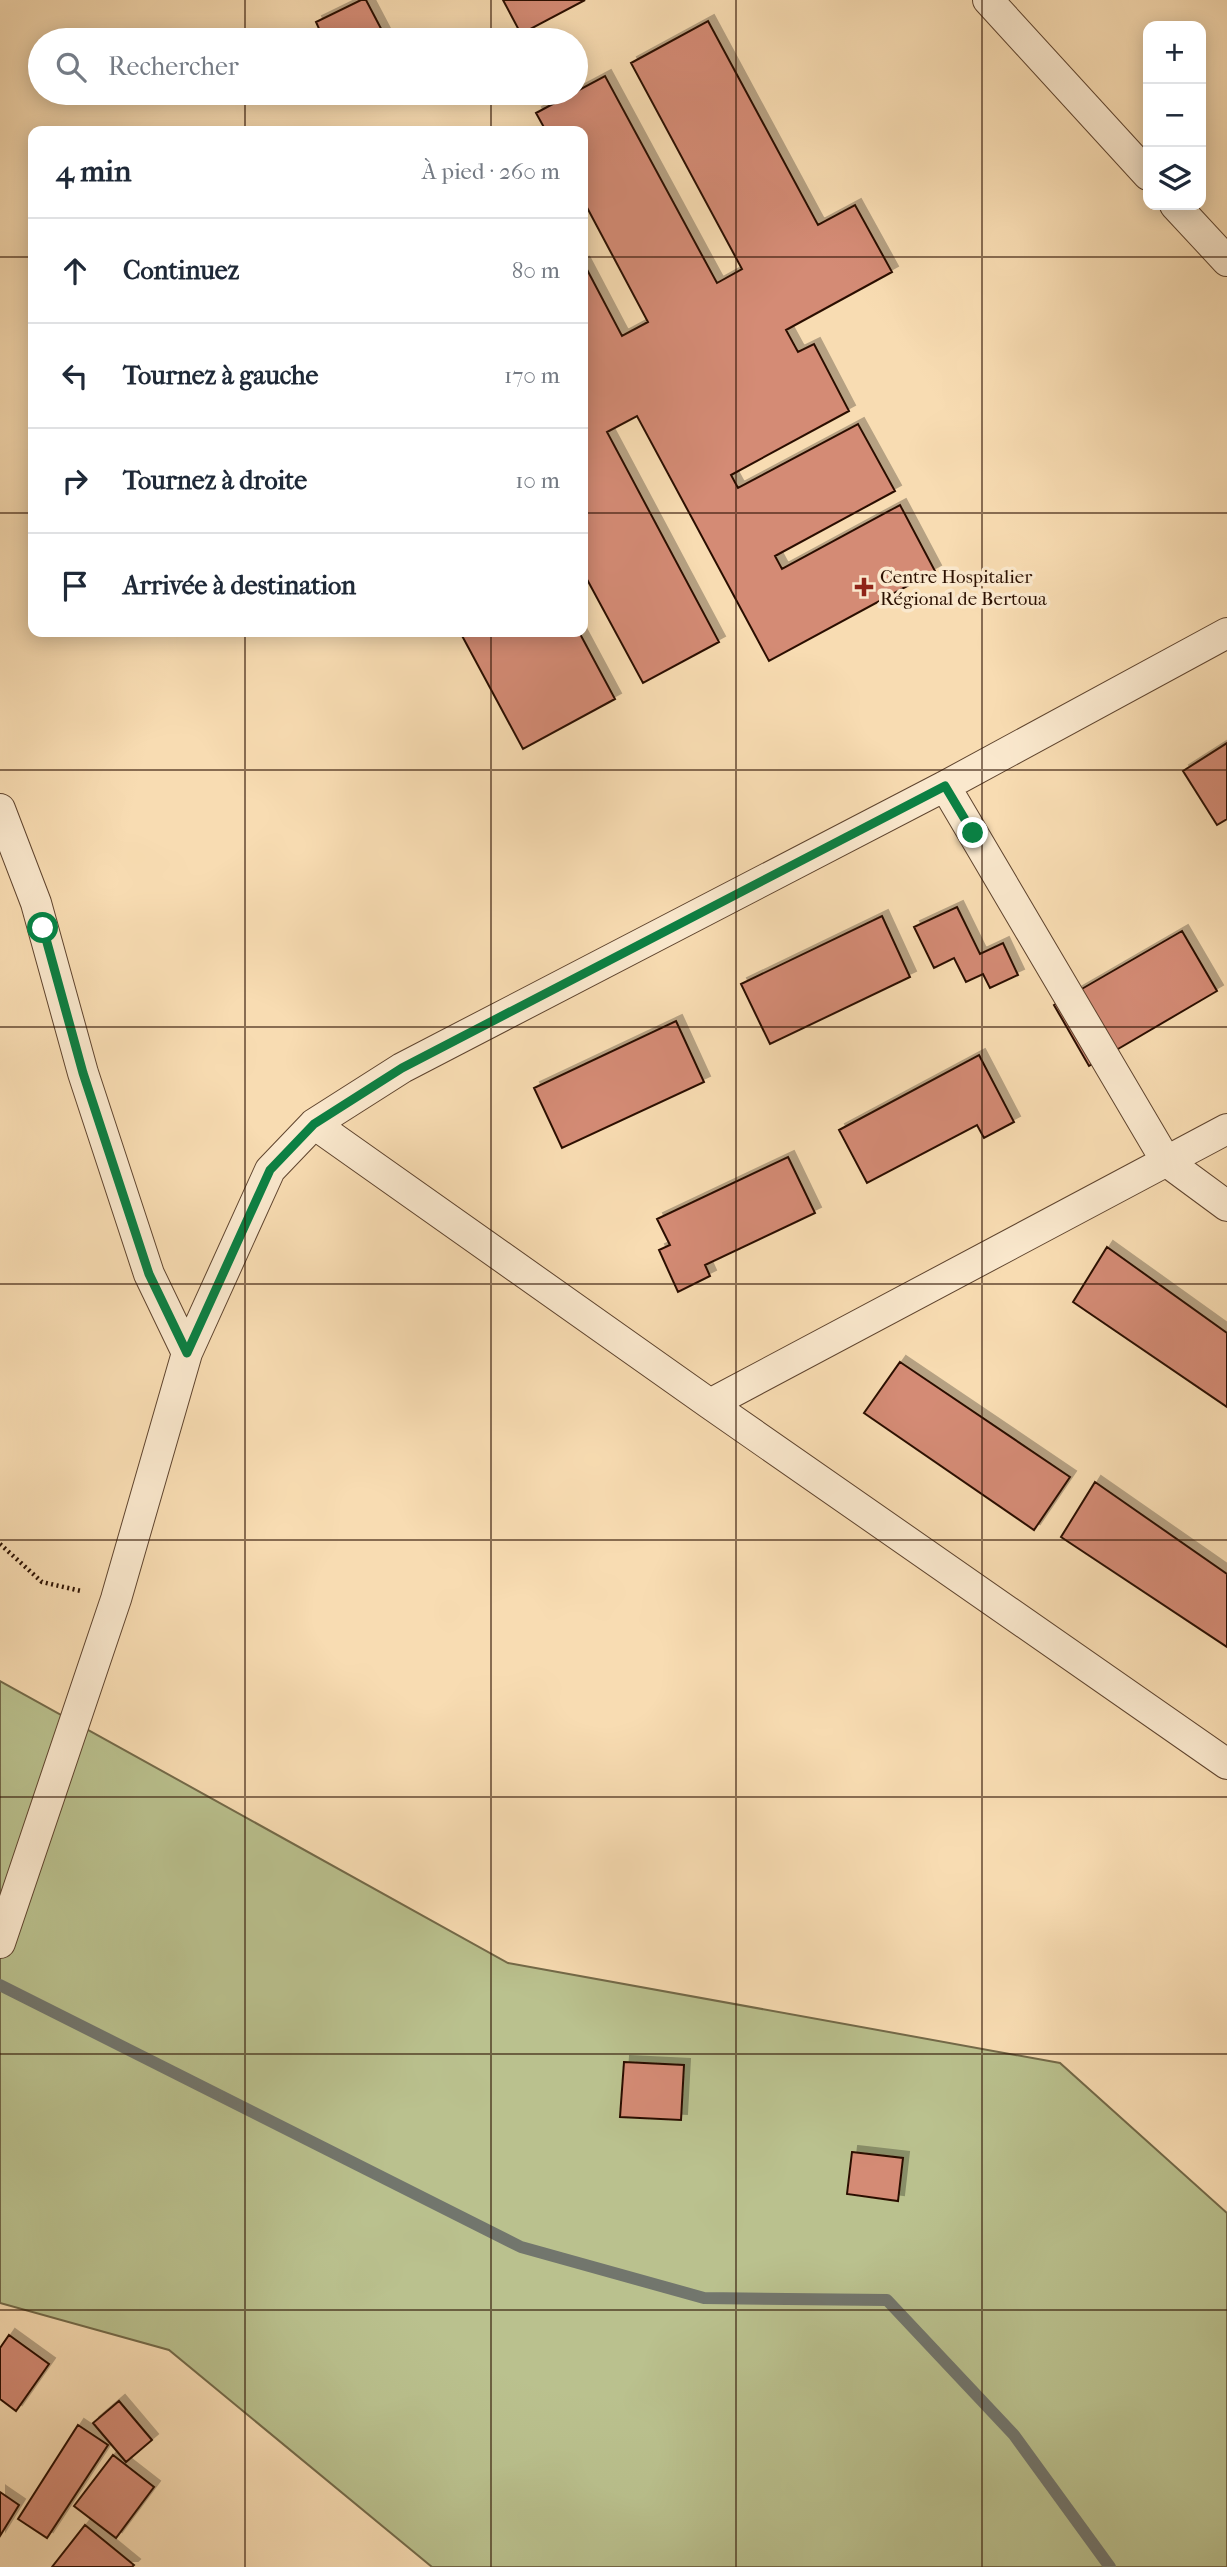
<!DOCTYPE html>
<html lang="fr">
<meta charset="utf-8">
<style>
:root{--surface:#fff;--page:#f6f6f7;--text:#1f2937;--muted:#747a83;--line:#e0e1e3}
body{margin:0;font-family:"IM FELL French Canon",serif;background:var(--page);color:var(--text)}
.controls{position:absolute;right:21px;top:21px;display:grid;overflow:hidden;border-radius:14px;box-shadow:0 4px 18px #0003}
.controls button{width:63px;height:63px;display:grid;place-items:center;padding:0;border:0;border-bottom:2px solid var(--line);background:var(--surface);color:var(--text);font:35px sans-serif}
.stop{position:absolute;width:21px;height:21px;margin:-16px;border:5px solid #0b8043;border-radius:50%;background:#fff}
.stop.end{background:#0b8043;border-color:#fff;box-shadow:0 2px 7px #0008}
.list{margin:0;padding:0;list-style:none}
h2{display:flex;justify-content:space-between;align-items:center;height:91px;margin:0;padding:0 28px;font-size:30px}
h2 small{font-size:23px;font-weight:400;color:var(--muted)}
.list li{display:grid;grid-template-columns:46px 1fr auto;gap:21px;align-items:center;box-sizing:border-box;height:105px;padding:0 28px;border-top:2px solid var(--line)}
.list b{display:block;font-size:26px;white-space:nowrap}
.list em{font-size:23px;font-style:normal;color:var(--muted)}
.icon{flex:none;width:38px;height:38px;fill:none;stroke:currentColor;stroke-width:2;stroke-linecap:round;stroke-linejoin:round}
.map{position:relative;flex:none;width:1227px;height:2567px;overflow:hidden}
.search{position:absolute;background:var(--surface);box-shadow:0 4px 18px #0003;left:28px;top:28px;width:560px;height:77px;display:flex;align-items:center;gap:18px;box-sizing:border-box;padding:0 24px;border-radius:38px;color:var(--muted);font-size:26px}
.panel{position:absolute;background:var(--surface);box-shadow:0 4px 18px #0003;left:28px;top:126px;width:560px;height:511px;border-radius:14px}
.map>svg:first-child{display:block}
.green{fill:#bac18e;stroke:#736948;stroke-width:2}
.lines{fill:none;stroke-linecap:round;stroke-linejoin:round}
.stream{stroke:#72766d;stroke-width:12}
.building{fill:#d48b75;stroke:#2c1102;stroke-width:2;filter:url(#shadow)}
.street-casing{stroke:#5f442e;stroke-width:32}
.path{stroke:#2c1102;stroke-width:4.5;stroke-dasharray:2 3.5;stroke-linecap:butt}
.street{stroke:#fae8cd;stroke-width:30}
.route{stroke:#0b8043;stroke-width:9}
.grid{fill:none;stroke:#2c1102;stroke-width:2;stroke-opacity:0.55}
.poi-dot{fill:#8f2418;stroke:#fae8cd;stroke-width:2.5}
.labels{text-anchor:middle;stroke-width:7;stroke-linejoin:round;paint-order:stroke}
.poi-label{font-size:19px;fill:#2c1102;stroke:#fae8cd;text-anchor:start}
</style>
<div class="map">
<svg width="1227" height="2567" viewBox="0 0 1227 2567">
<defs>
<filter id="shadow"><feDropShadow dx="6" dy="-6" stdDeviation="0" flood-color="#0004"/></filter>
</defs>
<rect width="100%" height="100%" fill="#f8dcb2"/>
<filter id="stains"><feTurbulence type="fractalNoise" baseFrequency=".00286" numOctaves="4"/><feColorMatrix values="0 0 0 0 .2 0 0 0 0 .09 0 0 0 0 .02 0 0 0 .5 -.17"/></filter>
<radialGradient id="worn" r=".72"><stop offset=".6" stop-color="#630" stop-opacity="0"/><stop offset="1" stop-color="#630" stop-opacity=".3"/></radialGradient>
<path class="green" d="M0,1681l508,282 552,100 167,150v354h-795l-263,-217 -169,-47z"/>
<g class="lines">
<path class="stream" d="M0,1985l521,262 183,51 183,2 127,135 96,132"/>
</g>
<path class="building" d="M361,0h5l21,40h-63l-8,-18z
M503,0h82l-64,34z
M708,21l110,204 37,-20 37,67 -106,58 12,22 16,-8 35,67 -118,64 7,13 120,-64 37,67 -120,65 7,13 118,-64 35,66 -166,90 -132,-245 -30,16 112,210 -76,41 -60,-111v-310l39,74 26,-14 -65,-122v-69h-37l-10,-18 69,-37 112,207 25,-14 -111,-206z
M460,632h119l36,67 -92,50z
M1227,743v76l-10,6 -34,-54z
M957,907l23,47 23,-11 15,32 -28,13 -7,-14 -17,8 -12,-24 -20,10 -20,-41z
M882,916l28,61 -140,67 -29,-60z
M1182,931l35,60 -128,75 -35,-61z
M676,1021l28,61 -142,66 -28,-60z
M979,1055l35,67 -30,16 -7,-13 -110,58 -28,-53z
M788,1157l27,56 -110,52 5,11 -32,16 -19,-42 11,-5 -13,-26z
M1107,1247l120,86v74l-154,-105z
M900,1362l170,115 -36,53 -170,-117z
M1095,1482l132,92v73l-166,-110z
M624,2062l60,3 -3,55 -61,-3z
M852,2152l51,6 -5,43 -51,-7z
M9,2335l40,29 -33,47 -16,-12v-51z
M119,2401l33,39 -26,22 -33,-39z
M78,2425l30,20 -61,93 -29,-19z
M113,2455l41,32 -38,51 -42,-32z
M0,2492l19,13 -19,31z
M85,2525l49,40 -2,2h-80z"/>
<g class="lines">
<g class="street-casing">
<path id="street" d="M988,0l160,175
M1175,205l52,56
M945,786l221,375 61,45
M0,809l36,94 47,170 66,201 38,79
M314,1124l396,280 517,360
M710,1404l517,-275
M0,1943l116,-344 71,-246 83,-183 44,-46 88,-56 543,-282 282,-153"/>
</g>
<path class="path" d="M0,1544l42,38 39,9"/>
<use href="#street" class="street"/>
</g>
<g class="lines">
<path class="route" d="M43,928l40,145 66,201 38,79 83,-183 44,-46 88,-56 543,-282 28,47"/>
</g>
<path class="grid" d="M245,0v40M491,0v40M736,0v2567M982,0v2567M245,93v38M491,93v38M0,257h33M583,257h644M0,513h33M583,513h644M245,632v1935M491,632v1935M0,770h1227M0,1027h1227M0,1284h1227M0,1540h1227M0,1797h1227M0,2054h1227M0,2310h1227"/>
<path class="poi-dot" d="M860.5 576.5h7v7h7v7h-7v7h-7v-7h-7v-7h7z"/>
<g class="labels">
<g class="poi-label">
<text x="880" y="583">Centre Hospitalier<tspan x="880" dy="22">Régional de Bertoua</tspan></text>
</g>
</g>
<rect width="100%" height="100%" filter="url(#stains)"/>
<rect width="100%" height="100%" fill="url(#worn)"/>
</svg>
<div class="controls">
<button>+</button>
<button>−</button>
<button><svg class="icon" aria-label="layers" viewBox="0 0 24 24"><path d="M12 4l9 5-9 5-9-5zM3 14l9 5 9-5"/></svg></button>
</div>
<div class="stop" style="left:43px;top:928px"></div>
<div class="stop end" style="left:973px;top:833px"></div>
<div class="search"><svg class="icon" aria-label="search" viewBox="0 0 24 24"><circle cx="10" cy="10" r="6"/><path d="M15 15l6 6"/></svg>Rechercher</div>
<section class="panel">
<h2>4 min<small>À pied · 260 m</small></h2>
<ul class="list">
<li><svg class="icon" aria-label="ahead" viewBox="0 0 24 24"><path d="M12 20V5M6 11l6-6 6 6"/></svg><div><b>Continuez</b></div><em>80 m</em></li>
<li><svg class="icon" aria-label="left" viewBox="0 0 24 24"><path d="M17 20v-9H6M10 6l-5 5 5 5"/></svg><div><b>Tournez à gauche</b></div><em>170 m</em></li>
<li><svg class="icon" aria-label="right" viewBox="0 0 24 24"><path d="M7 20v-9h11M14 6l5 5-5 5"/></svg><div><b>Tournez à droite</b></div><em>10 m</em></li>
<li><svg class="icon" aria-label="arrive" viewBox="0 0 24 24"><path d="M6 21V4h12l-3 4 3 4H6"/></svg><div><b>Arrivée à destination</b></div></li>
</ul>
</section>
</div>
